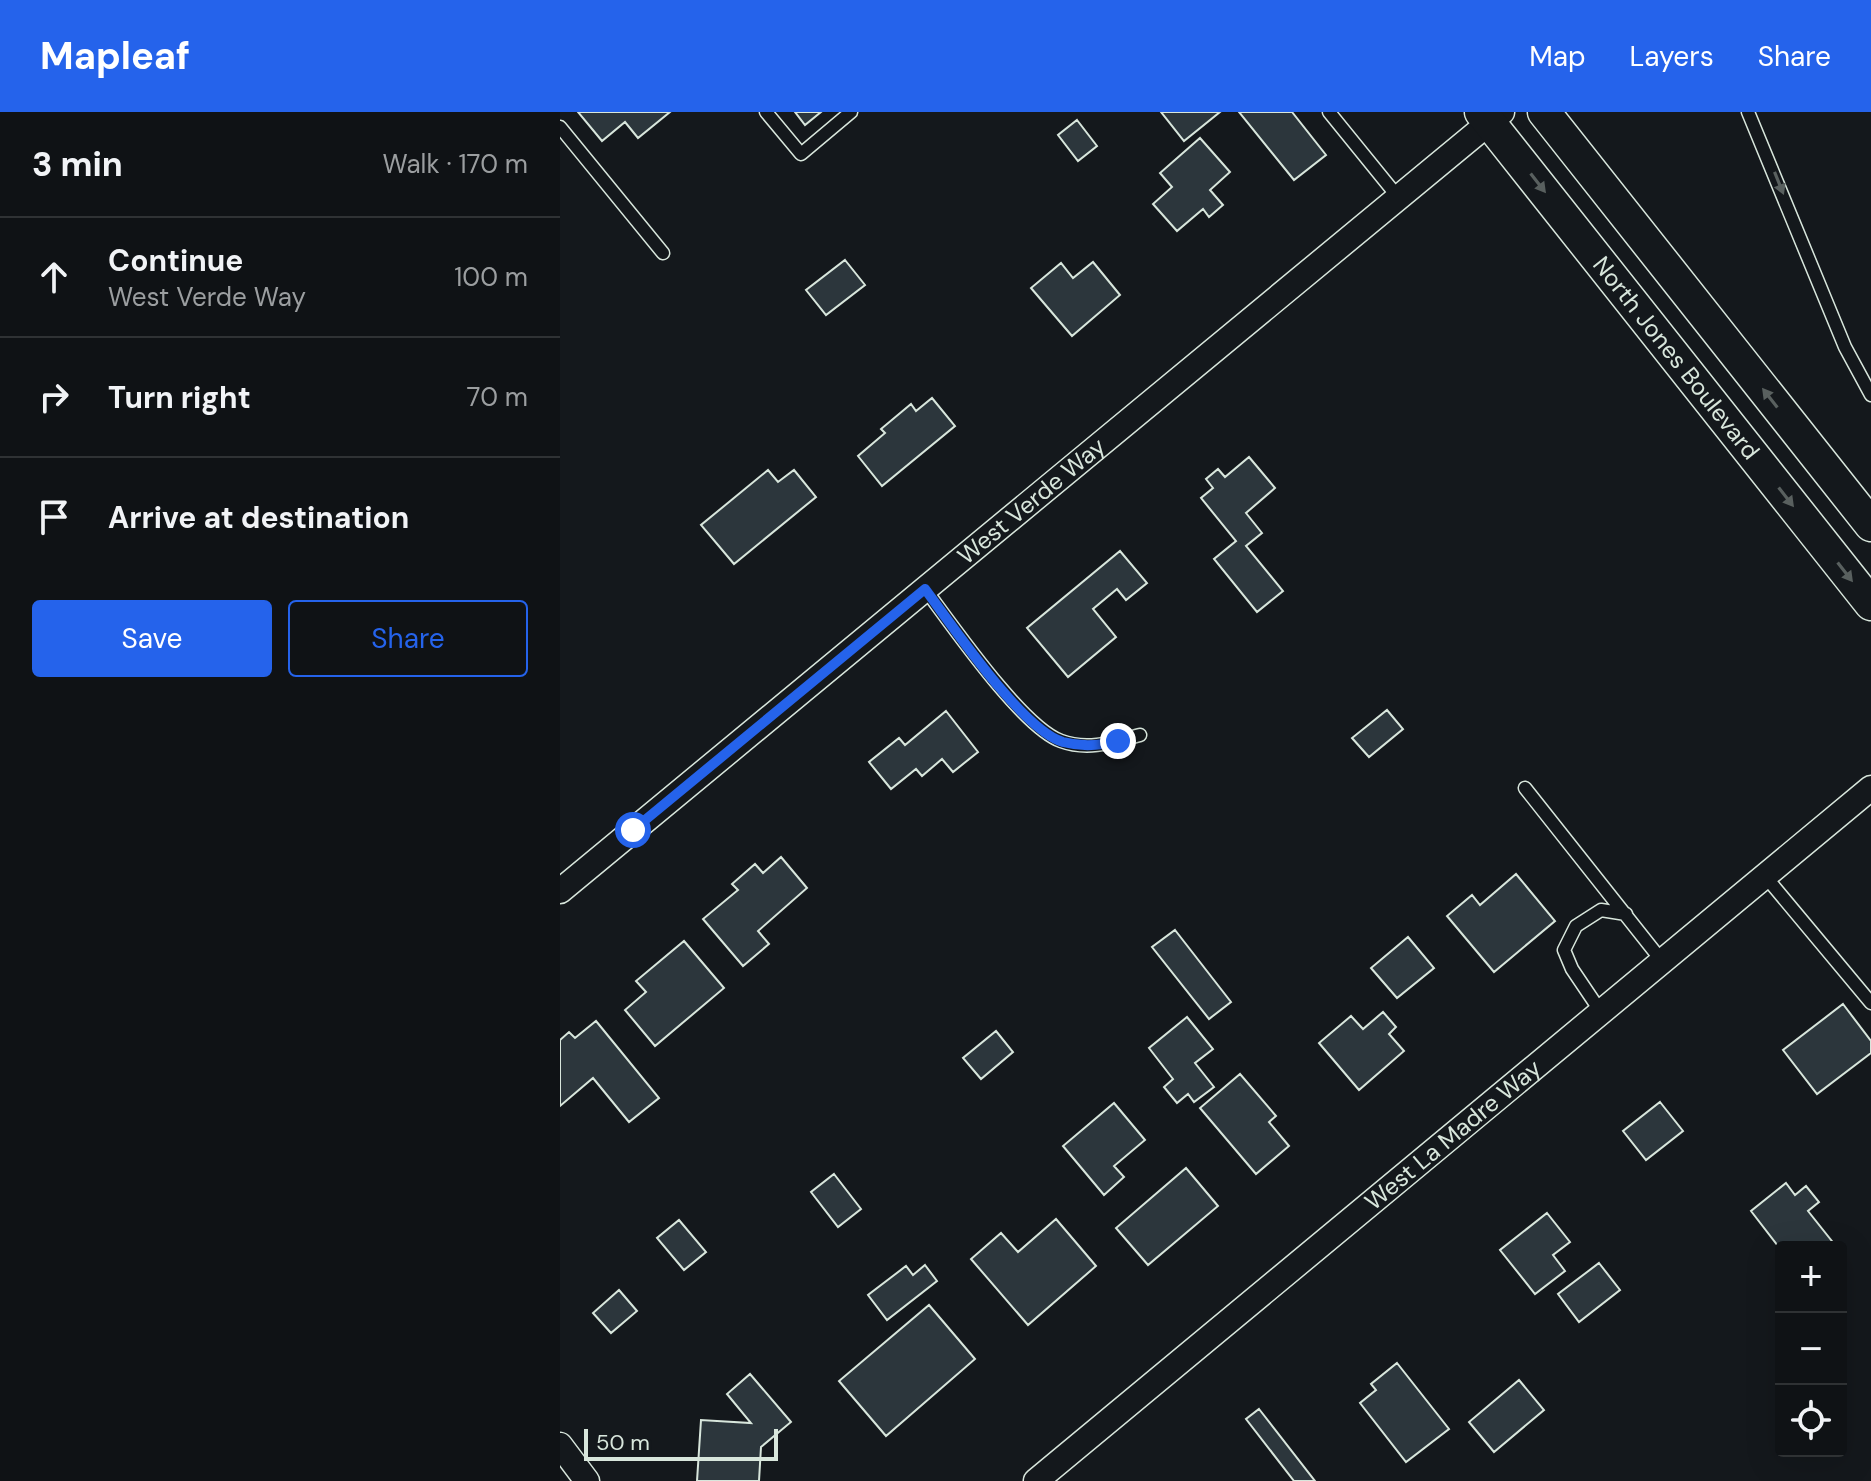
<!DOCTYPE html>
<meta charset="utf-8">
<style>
:root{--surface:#0f1215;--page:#181b1e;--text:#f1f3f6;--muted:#9b9ea0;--line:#2f3234;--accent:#2563eb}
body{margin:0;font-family:"DM Sans",sans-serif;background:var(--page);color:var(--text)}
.controls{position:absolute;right:24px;bottom:24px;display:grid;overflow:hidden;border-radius:8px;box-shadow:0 8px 32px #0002}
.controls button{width:72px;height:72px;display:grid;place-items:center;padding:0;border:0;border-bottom:2px solid var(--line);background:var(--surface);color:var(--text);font:40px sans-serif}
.scale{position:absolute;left:24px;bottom:20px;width:194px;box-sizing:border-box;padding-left:8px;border:4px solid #d8e6dc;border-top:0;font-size:22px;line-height:28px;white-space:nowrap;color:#d8e6dc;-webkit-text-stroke:6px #14181c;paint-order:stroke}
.stop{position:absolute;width:24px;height:24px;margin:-18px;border:6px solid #2563eb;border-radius:50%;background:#fff}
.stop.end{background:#2563eb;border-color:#fff;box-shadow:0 2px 8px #0008}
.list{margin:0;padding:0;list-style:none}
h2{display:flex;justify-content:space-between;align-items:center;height:104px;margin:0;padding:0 32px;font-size:34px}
h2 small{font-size:26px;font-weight:400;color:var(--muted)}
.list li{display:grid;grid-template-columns:52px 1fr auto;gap:24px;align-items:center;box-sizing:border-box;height:120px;padding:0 32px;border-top:2px solid var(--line)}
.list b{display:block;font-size:30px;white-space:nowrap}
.list p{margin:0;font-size:26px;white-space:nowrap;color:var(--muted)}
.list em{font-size:26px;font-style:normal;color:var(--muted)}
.actions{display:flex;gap:16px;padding:24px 32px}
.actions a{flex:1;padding:18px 0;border:2px solid var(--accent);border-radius:8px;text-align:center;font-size:28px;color:var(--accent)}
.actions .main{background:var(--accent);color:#fff}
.icon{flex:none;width:44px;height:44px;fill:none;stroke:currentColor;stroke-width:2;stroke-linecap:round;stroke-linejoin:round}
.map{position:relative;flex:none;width:1311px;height:1369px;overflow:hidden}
header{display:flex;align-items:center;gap:48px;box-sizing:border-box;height:112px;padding:0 40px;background:var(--accent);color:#fff}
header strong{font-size:38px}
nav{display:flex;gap:44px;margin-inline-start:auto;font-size:28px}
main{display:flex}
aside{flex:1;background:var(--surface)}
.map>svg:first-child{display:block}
.building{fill:#2c363c;stroke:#d8e6dc;stroke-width:2}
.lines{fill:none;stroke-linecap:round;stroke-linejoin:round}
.service-casing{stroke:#d8e6dc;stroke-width:15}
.minor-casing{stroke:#d8e6dc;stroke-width:27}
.secondary-casing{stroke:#d8e6dc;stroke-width:35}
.service{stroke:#14181c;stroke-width:12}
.minor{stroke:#14181c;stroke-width:24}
.secondary{stroke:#14181c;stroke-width:32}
.oneway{fill:#59605f}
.route{stroke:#2563eb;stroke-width:10}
.labels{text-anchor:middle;stroke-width:6;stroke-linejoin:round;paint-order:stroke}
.street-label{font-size:24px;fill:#d8e6dc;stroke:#14181c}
</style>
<header>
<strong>Mapleaf</strong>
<nav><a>Map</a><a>Layers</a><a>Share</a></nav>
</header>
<main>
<aside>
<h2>3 min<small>Walk · 170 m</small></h2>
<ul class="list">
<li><svg class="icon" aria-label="ahead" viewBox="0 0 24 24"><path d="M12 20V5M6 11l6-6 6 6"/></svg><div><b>Continue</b><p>West Verde Way</p></div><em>100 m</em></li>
<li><svg class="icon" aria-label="right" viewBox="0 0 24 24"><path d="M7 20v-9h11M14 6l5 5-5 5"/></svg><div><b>Turn right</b></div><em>70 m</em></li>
<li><svg class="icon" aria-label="arrive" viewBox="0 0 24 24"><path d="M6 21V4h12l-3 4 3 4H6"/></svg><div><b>Arrive at destination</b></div></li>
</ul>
<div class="actions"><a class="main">Save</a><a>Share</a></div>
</aside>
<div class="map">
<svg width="1311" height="1369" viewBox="0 0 1311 1369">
<rect width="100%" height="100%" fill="#14181c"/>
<path class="building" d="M18,0h92l-32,26 -13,-16 -23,19z
M235,0h26l-16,13z
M601,0h59l-36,29z
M679,0h53l34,43 -32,25z
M517,8l20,26 -19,15 -20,-26z
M640,26l30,34 -20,18 13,15 -14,12 -6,-8 -26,22 -24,-27 19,-17 -12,-14z
M285,148l20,25 -39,30 -20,-25z
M533,150l27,33 -48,41 -41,-48 30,-25 12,15z
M372,286l23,28 -73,60 -24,-30 27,-23 -4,-4 30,-25 5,7z
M689,345l26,31 -29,25 16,20 -16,13 37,45 -26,21 -43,-53 22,-18 -35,-43 12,-10 -7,-9 12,-10 7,8z
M208,358l10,12 16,-12 22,27 -82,67 -33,-39z
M560,439l27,32 -21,17 -9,-11 -24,20 23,28 -48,40 -41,-49z
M827,598l16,19 -34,28 -17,-19z
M386,599l32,41 -25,20 -11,-13 -20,17 -6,-7 -25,20 -22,-27 30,-24 6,7z
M221,745l26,31 -49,43 11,13 -26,22 -40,-47 35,-29 -6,-6 23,-20 8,9z
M956,762l39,47 -61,51 -47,-56 25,-21 8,10z
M615,818l56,72 -22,17 -57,-72z
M848,825l26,31 -37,30 -26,-30z
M124,829l40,47 -69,58 -30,-36 21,-18 -10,-11z
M1283,892l28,37v12l-54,41 -34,-44z
M823,900l13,15 -7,7 15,17 -45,39 -40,-47 32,-27 12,13z
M627,905l26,32 -18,14 19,24 -20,15 -6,-8 -11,9 -13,-16 9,-8 -24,-31z
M36,909l63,77 -30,24 -36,-44 -33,28v-66l9,-8 6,6z
M436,919l17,21 -32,27 -18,-21z
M680,962l36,42 -7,6 20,24 -33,28 -56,-66z
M1100,990l23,29 -37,29 -23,-29z
M554,991l31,37 -31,26 10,11 -20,18 -41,-49z
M626,1056l32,38 -70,59 -32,-37z
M274,1062l27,35 -23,18 -27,-35z
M1226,1071l9,12 11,-9 13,16 -11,9 27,34 -3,2h-51v3l-30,-39z
M987,1101l23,29 -17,13 12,16 -30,23 -35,-44z
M496,1107l40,47 -68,59 -57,-66 30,-26 17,19z
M119,1108l27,32 -22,18 -27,-32z
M1039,1151l21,27 -41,32 -21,-28z
M365,1153l12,16 -50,39 -19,-25 38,-29 7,9z
M59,1178l18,21 -26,22 -18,-20z
M369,1193l46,54 -89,77 -47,-55z
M837,1251l52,66 -43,33 -46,-59 16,-13 -5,-6z
M190,1262l41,48 -30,25 -2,34h-62l4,-61 50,3 -24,-29z
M959,1268l25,30 -50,42 -25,-30z
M699,1297l56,72h-21l-48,-62z"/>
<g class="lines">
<g class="service-casing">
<path id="service" d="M206,0l35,42 50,-42
M769,0l69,85
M1188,0l97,235 26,48
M0,15l103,126
M365,477c27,36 97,138 136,152 27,10 53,1 79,-6
M965,676l137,173
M1205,764l106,127
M1041,900l-29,-43 -8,-19 12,-24 25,-16 25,4"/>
</g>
<g class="minor-casing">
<g id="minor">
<path id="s1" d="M0,779l942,-779"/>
<path d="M0,1333l27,36"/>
<path id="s2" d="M476,1369l835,-693"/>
</g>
</g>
<g class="secondary-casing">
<g id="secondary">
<path id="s3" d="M921,0l390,492"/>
<path d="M984,0l327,413"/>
</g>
</g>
<use href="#service" class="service"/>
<use href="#minor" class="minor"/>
<use href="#secondary" class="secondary"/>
</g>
<defs><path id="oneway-solid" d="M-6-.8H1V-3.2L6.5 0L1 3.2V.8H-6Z" transform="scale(2)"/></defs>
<g class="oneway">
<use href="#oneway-solid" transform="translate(978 71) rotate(52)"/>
<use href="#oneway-solid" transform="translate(1219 71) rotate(68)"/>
<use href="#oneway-solid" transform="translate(1210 286) rotate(-128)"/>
<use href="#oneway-solid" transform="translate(1226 385) rotate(52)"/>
<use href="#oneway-solid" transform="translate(1285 460) rotate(52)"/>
</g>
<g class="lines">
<path class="route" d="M73,718l292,-241c27,36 97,141 138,153 19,5 36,4 55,-1"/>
</g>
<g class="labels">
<g class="street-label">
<text dy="8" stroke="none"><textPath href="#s3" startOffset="314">North Jones Boulevard</textPath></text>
<text dy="8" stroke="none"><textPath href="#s1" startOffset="612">West Verde Way</textPath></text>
<text dy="8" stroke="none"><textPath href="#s2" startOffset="542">West La Madre Way</textPath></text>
</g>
</g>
</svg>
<div class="controls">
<button>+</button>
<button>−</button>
<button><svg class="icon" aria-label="locate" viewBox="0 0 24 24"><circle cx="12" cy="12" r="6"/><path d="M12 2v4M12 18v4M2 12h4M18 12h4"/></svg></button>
</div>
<div class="scale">50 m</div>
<div class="stop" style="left:73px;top:718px"></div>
<div class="stop end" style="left:558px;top:629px"></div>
</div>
</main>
